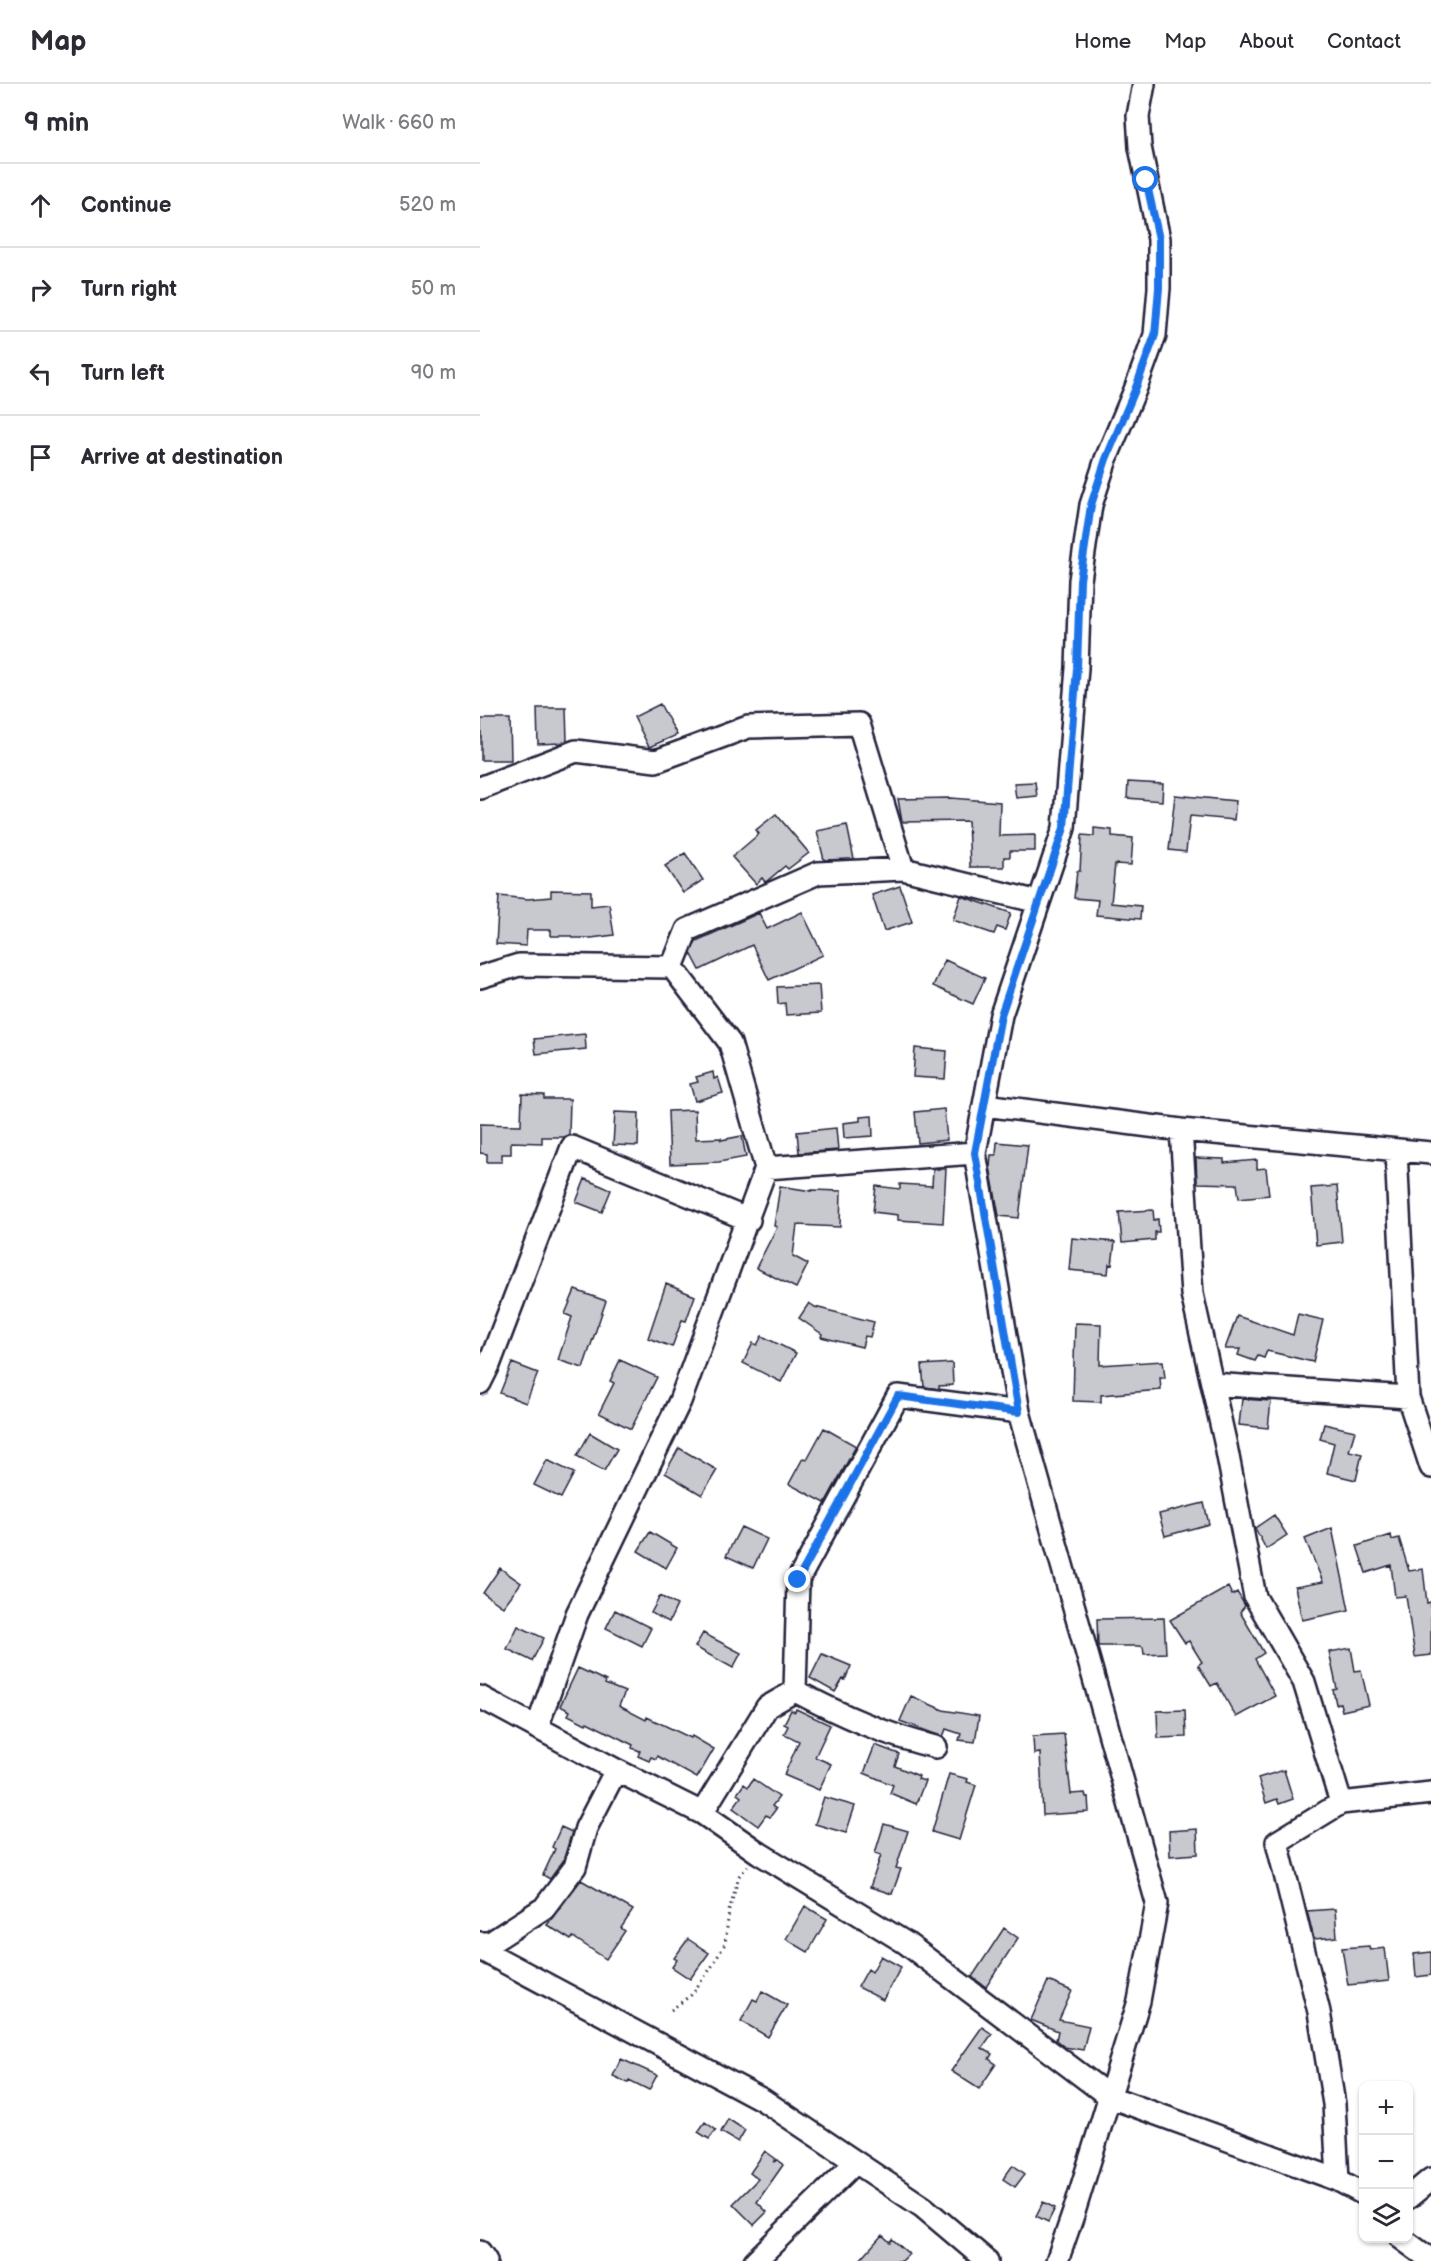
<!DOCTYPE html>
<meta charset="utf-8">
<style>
:root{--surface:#fff;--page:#f7f7f7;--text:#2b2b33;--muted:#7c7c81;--line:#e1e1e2}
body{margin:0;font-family:"Balsamiq Sans",sans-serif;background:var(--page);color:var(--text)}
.controls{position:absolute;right:18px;bottom:18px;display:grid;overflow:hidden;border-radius:12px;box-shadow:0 2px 4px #0004}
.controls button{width:54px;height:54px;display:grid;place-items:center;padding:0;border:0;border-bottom:2px solid var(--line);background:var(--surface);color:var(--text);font:30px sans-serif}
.stop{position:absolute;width:18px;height:18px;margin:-14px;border:4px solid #1a73e8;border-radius:50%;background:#fff}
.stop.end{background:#1a73e8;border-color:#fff;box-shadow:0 2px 6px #0008}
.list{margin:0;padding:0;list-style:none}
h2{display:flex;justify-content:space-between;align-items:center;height:78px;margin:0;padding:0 24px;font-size:26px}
h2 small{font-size:20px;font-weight:400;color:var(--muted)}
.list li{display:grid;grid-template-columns:39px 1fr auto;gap:18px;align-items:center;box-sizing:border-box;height:84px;padding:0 24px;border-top:2px solid var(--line)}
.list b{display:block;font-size:22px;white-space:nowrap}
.list em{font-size:20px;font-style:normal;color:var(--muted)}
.icon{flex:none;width:33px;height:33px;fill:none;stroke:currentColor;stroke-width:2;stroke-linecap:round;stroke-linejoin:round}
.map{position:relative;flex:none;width:951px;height:2177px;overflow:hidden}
header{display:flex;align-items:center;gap:36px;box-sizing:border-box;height:84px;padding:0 30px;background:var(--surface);border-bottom:2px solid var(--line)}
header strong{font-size:28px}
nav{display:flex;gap:33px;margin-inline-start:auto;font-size:21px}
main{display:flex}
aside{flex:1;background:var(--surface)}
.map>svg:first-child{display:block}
.building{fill:#c8c8cf;stroke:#22223b;stroke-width:1.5}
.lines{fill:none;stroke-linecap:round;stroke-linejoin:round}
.minor-casing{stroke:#22223b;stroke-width:26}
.path{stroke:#22223b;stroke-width:3;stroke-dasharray:1.5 4.5;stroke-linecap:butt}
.minor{stroke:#fff;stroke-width:21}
.route{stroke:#1a73e8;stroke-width:8}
</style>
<header>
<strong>Map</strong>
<nav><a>Home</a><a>Map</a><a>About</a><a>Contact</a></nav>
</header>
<main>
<aside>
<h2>9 min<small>Walk · 660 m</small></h2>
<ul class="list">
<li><svg class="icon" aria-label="ahead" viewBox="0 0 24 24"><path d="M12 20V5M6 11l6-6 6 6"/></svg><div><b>Continue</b></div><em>520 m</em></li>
<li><svg class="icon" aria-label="right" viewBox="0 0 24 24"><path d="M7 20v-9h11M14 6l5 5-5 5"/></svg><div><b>Turn right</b></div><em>50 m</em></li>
<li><svg class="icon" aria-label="left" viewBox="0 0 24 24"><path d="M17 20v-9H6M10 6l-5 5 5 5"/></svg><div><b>Turn left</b></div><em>90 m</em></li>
<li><svg class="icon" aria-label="arrive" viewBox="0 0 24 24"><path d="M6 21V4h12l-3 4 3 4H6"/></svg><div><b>Arrive at destination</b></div></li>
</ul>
</aside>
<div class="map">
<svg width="951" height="2177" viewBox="0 0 951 2177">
<rect width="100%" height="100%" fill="#fff"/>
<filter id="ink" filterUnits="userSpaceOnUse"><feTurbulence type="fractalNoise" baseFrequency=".0167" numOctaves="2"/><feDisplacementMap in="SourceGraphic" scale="12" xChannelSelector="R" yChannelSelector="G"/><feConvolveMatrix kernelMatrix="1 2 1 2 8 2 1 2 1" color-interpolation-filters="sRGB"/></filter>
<g filter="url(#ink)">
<path class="building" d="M180,620l17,31 -28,12 -15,-30z
M57,624h29l1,33 -6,2 -23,1z
M1,635h29l1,41h-30z
M555,698l2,14 -21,2 -2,-15z
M648,698l35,2 -1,17 -35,-3z
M695,711l61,6 -2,19 -44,-4 -4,36 -17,-2z
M471,714l49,4 -1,34 36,-1v16h-25v6h-6v10h-34l-2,-46 -66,1 -4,-23z
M296,730l33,39 -21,16 -3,-3 -18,15 -2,1 -3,-4 -6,6 -24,-27 27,-23 -3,-4z
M367,741l7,34 -30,1 -7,-29z
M614,744l18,2v6l21,2 -2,27 -16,-1 -4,39 30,3 -1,13 -44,-4 2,-15 -24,-2 3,-27h3l2,-36 12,1z
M205,769l18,27 -20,13 -18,-27z
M420,802l12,36 -28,9 -12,-36z
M71,806l40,1v15l18,-2 5,31 -23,3h-19v-2h-21v-6h-24l-1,16 -30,-2 3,-48 29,3 23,-2z
M481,812l50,17 -6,17 -8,-3 -3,7 -41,-14z
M322,828l21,43 -54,25 -17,-35 -52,25 -9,-17 5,-12 63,-28 8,16z
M465,876l40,18 -12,26 -40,-18z
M339,901l2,28 -35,2 -1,-12 -7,1 -1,-17z
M105,950l1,15 -50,5 -2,-15z
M435,964l32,3 -2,28 -32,-2z
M233,988l1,7 4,-2 5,16 -28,8 -5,-17 8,-2 -2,-5z
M42,1010l22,1v4h26l-1,36 -5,2h-22v6l-31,-1v12h-9v8h-15v-8l-7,-1v-29l41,1z
M464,1025l3,31 -29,3 -3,-31z
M215,1026l1,29 25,-1v2l21,-4 4,21 -27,5 -49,2 -2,-53z
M135,1028l24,1 -1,33 -25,-1z
M392,1032l1,20 -29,2 -1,-15 17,-2v-4z
M356,1044l2,22 -39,3 -2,-21z
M517,1058l31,3 -9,73 -20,-2 -9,-49 1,-12h5z
M716,1074l28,1v4l33,-3v9l9,-1 3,27 -30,3 -2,-14 -40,-1z
M453,1085h13l-3,54 -45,-3v-5l-25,-3 3,-26 24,3v-5l32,2z
M105,1095l26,11 -9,22 -26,-10z
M300,1102l32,5v-1l29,1 -1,36 -43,-2 -4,31 15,8 -12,24 -40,-20 21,-41 -3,-1z
M857,1102l5,56 -26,3 -5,-57z
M673,1126l1,10 4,-1 1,13h-4v8l-33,3 -3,-31z
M592,1154l43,4 -3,23 -3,-1 -1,10 -39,-4z
M186,1200l29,12 -9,25 -4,-1 -10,27 -24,-9z
M95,1206l31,11 -23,67 -25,-8 14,-43 -7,-3z
M329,1219l6,4 59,15 -4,15 -5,-1 -3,11 -41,-10 1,-3 -23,-16z
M818,1230l25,6 -10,42 -46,-11 -3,7 -6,-2 -3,5 -17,-6 2,-6h-15l12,-33 56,19z
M595,1239l26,1 -1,41 63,-4 2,17h-5l1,12 -60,5v7l-28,-1z
M282,1252l34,17 -15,29 -38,-19 10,-20 4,2z
M140,1276l37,17 -26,52 -32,-16 15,-30 -4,-2z
M32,1279l26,10 -12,30 -26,-10z
M472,1279l1,22 -14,1v3l-15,-2 -2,-22z
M762,1315l29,2 -3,27 -29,-3z
M844,1340l31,7 -6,20 13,3 -6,26 -29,-7 7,-30 -14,-4z
M344,1344l32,18 -31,57 -36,-19 14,-26 4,1z
M110,1349l27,16 -13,22 -27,-15z
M199,1364l38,22 -15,25 -37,-22z
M67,1376l27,13 -13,25 -27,-13z
M724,1419l5,21 -44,12 -6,-22z
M794,1431l13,20 -21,14 -11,-21z
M261,1443l26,12 -14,29 -27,-12z
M852,1444l17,82 -47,10 -7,-33 28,-5 -18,-43z
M170,1448l27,16 -11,20 -28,-17z
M911,1451l1,5 7,-2 10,33 14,-2 4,34 4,-1v53l-16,2 -9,-61 -11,1 -4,-32 -25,8 -9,-27z
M20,1484l21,15 -18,24 -20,-14z
M748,1503l4,8 5,-3 8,14 -5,6 24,41 -9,6 20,37 -39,21 -19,-34 -6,3 -13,-21 4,-3 -13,-21 -4,2 -15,-23z
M180,1512l17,9 -8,17 -18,-9z
M135,1526l36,18 -9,18 -36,-18z
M684,1534l2,35 -22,1 -1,-7 -3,-1h-42l-1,-27z
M38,1542l26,12 -12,23 -25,-12z
M223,1549l38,20 -8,15 -38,-21z
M871,1564l4,23 6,-1 8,35 -27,6 -2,-8 -4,1 -3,-14 4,-1 -8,-37z
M342,1570l29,12 -6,14 -2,-1 -8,13 -25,-14z
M98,1584l28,13 -1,3 20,8 -6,14 27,14 1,-3 44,21 1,-2 22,13 -17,29 -40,-22 -1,3 -5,-2 -2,4 -11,-5 2,-5 -8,-3 1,-3 -46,-23 -1,2 -18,-9 2,-4 -10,-5z
M431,1612l32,14 36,6 -4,26 -16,-2 2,-6 -15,-5 -3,8 -43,-16z
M316,1625l34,16 -15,32 16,7 -12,26 -35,-15 15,-34 -15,-7 4,-8 -4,-2 7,-14 4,2z
M705,1626l1,27 -28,1 -1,-27z
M584,1650l7,60 14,-1 1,4h2l1,15 -46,3 -3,-62 -6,1 -1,-18z
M395,1661l24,9 -4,12 24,10 -1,3 7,2 -9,23 -26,-11 3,-8 -29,-12z
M804,1686l9,29 -14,5 -2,-5 -11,4 -8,-25z
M469,1690l19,5 -1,3 9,3 -17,55 -27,-8z
M273,1695l26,18 -7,9 4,3 -6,8 -4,-2 -8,11 -25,-18 8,-11 -4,-3 7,-10 4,3z
M344,1713l31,9 -9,27 -31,-9z
M404,1740l24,7 -12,37 5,1 -9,25 -22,-7 11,-32 -6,-2z
M81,1743l11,5 -9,29 -13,18 -7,-4 12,-26 -3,-2z
M717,1745l1,25 -28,2 -1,-25z
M101,1796l52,30 -12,18 4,3 -19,28 -33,-22 -2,3 -24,-15z
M325,1822l22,13 -19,33 -22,-13z
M855,1825l2,28 -23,2 -7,-28z
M524,1844l14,10 -32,49 -14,-10z
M208,1855l21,14 -19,26 -18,-12 5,-7 -3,-2z
M889,1862l1,4 15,-2 4,33 -41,4 -6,-37z
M951,1868v23l-15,2 -2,-23z
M401,1872l20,11 -18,33 -25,-13 10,-18 4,3z
M568,1897l24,10 -13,29 30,6 -6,24 -19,-3 -8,-7 2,-9 -27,-11z
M282,1907l25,14 -19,32 -27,-16 12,-22 4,2z
M502,1943l10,7 -10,14 10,6 -3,5 7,5 -17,25 -28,-18z
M141,1975l36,16 -8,15 -20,-10 -1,3 -15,-7z
M248,2035l17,11 -7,12 -17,-10z
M225,2038l11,8 -7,9 -11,-7z
M285,2067l11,8 -3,3 5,-2 5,5 -26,37 10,10 -13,13 -21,-21 25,-25 -8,-6z
M533,2081l12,9 -10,13 -12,-8z
M563,2118l12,6 -7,14 -12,-6z
M402,2151l8,7 2,-3 17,15 -7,7h-43z"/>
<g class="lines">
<g class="minor-casing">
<path id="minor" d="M0,704l96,-37 80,10 92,-34 111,-3 44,145
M192,883l15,-37 131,-57 85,-4 136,33
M0,893l39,-12 153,2 58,76 36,125 -86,233 -103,213 -40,114
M504,1021l197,25 250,23
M701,1046l11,164 34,152 29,151 49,85 37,121
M916,1066l12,247 23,70
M286,1084l209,-15
M0,1299l9,-18 83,-218 177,73
M732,1300l196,13
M315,1607c46,24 90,44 141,56
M0,1613l136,73 86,43 57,40 147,90 204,154 228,83 26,14
M222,1729l65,-106 28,-16 3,-111 100,-184 121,16
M0,1859h10l54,-35 31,-41 11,-39 30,-58
M0,1865l283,151 160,107 64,54
M858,2096l-4,-76 -15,-92 -42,-170 64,-39 90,-10
M928,2114l23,-19
M921,2154l30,22
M0,2168l6,9
M275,2177l101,-99
M577,2177l17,-49 65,-211 18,-98 -138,-491 -44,-259 26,-138 63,-187 13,-160 3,-88 11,-75 15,-46 29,-69 20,-55 4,-47v-49l-19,-92 -2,-31 6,-32"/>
</g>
<path class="path" d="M191,1926l20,-15 20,-27 14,-24 4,-33 10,-35 9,-10"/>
<use href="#minor" class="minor"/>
</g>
</g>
<g class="lines" filter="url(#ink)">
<path class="route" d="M318,1496l100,-184 121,16 -44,-259 26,-138 63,-187 13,-160 3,-88 11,-75 15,-46 29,-69 20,-55 4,-47v-49l-13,-59"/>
</g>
</svg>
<div class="controls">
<button>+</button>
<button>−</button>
<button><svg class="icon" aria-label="layers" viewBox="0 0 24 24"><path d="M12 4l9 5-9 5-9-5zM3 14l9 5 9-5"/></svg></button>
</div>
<div class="stop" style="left:666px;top:96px"></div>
<div class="stop end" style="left:318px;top:1496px"></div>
</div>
</main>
